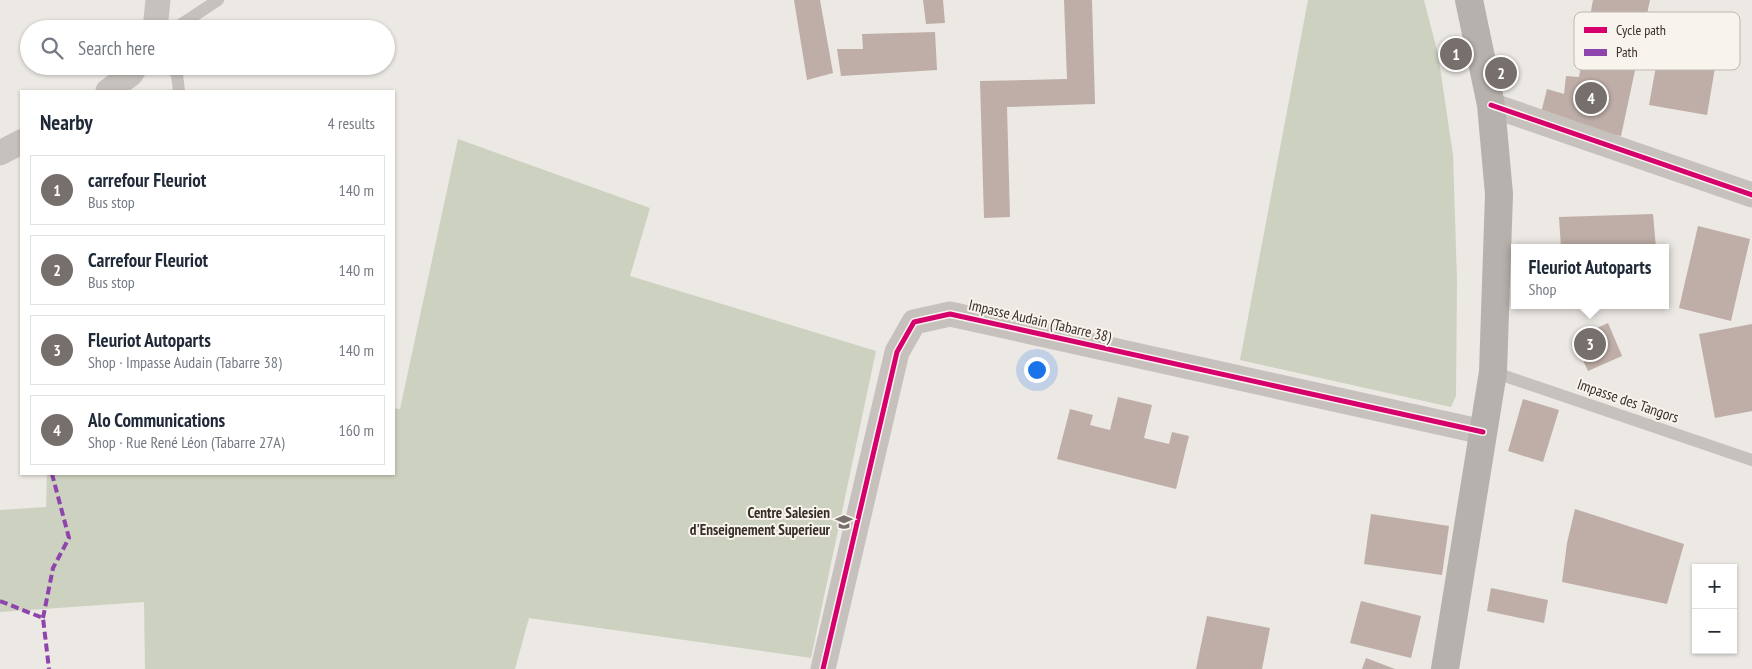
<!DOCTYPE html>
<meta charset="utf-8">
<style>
:root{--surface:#fff;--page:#f6f6f7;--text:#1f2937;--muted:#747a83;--line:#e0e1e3;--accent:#766f6c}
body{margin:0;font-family:"PT Sans Narrow",sans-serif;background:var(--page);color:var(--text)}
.controls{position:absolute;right:15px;bottom:15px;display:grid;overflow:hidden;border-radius:0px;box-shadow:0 1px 4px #0004}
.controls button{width:45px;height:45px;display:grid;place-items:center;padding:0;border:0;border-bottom:1px solid var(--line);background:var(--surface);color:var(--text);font:25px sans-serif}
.you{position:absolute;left:1036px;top:369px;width:18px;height:18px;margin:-12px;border:4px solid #fff;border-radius:50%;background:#1a73e8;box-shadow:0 0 0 8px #1a73e833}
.badge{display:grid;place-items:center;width:32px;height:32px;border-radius:50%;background:var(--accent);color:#fff;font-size:16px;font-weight:700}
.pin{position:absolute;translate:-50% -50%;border:2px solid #fff;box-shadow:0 1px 5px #0006}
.popup{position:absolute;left:1511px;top:244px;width:158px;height:65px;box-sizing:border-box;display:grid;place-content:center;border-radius:0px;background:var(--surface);filter:drop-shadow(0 1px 4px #0005);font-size:16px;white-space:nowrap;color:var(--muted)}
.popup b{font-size:19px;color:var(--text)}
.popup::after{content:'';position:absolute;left:50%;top:100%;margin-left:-10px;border:10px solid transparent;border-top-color:var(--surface)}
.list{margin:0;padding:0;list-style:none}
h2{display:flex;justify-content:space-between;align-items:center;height:65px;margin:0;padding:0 20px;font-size:21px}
h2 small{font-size:16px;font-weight:400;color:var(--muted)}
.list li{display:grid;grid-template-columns:32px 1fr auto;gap:15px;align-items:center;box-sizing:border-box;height:70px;margin:0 10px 10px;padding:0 10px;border:1px solid var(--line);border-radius:0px}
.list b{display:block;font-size:19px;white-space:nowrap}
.list p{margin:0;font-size:16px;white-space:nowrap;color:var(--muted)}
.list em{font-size:16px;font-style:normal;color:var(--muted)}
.icon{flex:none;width:28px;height:28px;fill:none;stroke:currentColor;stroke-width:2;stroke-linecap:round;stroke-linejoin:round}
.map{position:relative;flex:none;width:1752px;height:669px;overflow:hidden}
.search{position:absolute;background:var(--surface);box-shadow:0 1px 4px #0004;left:20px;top:20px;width:375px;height:55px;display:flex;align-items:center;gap:12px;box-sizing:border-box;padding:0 18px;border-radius:28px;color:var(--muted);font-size:19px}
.panel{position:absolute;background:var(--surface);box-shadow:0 1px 4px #0004;left:20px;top:90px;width:375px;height:385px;border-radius:0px}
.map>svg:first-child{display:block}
.green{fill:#cdd1bf}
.building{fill:#beaea7}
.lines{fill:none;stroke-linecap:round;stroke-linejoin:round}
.service{stroke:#c6c1bc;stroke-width:12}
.minor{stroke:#c6c1bc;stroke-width:25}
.secondary{stroke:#b6b1ad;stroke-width:28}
.quiet{stroke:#8e44ad;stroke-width:4;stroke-dasharray:8 4;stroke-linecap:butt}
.cycleway-casing{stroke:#f8f3ec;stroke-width:8}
.cycleway{stroke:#d6006c;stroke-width:5}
.labels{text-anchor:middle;stroke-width:4;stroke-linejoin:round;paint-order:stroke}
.street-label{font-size:15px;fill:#372e2b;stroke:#f8f3ec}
.poi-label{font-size:15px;font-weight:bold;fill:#372e2b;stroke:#f8f3ec;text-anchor:end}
.key{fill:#f8f3ec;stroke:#beb8b2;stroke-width:1}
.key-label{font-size:14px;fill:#372e2b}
</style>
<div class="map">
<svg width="1752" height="669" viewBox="0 0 1752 669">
<rect width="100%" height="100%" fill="#ece8e4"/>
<path class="green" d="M1308,0h116l14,54 15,101 4,125 -1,116 -5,11 -211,-47z
M458,139l192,69 -20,68 246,75 -65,307 -282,-40 -14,51h-370l-1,-67 -144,10v-102l46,-3 1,-33h347v-66l6,1z"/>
<path class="building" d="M794,0h26l13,73 -26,7z
M923,0h20l2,23 -19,1z
M1064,0h28l3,104 -88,3 3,110 -26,1 -4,-137 87,-2z
M1593,0h57l-29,136 -70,-10 -11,-6 2,-11 5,-20 17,5 2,-18 13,1z
M935,32l2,38 -96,6 -4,-27h26l-1,-15z
M1662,33l57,11 -12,71 -58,-10z
M1653,214l3,34h-95l-2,-31z
M1698,226l52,13 -19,82 -52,-13z
M1608,323l14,33 -34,15 -15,-32z
M1752,324v87l-37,7 -16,-84z
M1118,397l34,8 -8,33 25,6 3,-12 17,4 -13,53 -119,-30 13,-50 23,6 -3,10 20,5z
M1523,399l36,11 -16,52 -35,-11z
M1575,509l109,35 -17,60 -105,-22 5,-39z
M1371,514l78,12 -7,49 -78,-11z
M1491,588l57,12 -4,23 -57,-12z
M1361,601l60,15 -10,42 -61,-15z
M1207,616l63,12 -8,41h-66z
M1366,658l29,11h-33z"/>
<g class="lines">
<path class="service" d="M174,29l44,-29
M171,66l6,9 2,16
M1493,372l259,88"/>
<path class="minor" d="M155,29l3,-29
M108,91l23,-17 5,-8
M1491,105l261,90
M0,153l21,-11
M823,669l74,-317 17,-30 36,-8 533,118"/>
<path class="secondary" d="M1445,669l48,-297 6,-178 -8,-89 -22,-105"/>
<path class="quiet" d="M0,601l43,17 6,51
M43,618l10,-50 16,-30 -17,-64"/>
<g class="cycleway-casing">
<path id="cycleway" d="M1491,105l261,90
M823,669l74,-317 17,-30 36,-8 533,118"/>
</g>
<use href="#cycleway" class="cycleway"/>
</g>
<defs>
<g id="school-bare" transform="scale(1.35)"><path d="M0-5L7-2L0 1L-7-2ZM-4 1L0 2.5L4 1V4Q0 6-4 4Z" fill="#766f6c" stroke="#f8f3ec" stroke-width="2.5" paint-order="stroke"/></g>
</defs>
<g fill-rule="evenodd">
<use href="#school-bare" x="844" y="522"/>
</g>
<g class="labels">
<g class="street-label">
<text transform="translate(1040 321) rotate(13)" y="5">Impasse Audain (Tabarre 38)</text>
<text transform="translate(1628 401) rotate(19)" y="5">Impasse des Tangors</text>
</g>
<g class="poi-label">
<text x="830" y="518">Centre Salesien<tspan x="830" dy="17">d'Enseignement Superieur</tspan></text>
</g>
</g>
<rect x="1574" y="12" width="166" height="58" rx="8" class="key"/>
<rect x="1584" y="27" width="23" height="6" fill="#d6006c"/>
<rect x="1584" y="49" width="23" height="7" fill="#8e44ad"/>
<g class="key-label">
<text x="1616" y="35">Cycle path</text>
<text x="1616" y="57">Path</text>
</g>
</svg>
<div class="controls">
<button>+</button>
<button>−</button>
</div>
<div class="you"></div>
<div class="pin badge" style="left:1456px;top:54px">1</div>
<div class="pin badge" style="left:1501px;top:73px">2</div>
<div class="pin badge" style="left:1590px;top:344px">3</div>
<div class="popup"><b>Fleuriot Autoparts</b>Shop</div>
<div class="pin badge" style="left:1591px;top:98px">4</div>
<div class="search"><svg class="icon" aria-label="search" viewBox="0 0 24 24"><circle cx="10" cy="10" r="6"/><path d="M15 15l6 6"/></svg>Search here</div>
<section class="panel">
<h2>Nearby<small>4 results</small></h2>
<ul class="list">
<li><span class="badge">1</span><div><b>carrefour Fleuriot</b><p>Bus stop</p></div><em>140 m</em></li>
<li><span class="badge">2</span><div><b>Carrefour Fleuriot</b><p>Bus stop</p></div><em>140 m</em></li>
<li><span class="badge">3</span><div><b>Fleuriot Autoparts</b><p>Shop · Impasse Audain (Tabarre 38)</p></div><em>140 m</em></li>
<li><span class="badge">4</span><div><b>Alo Communications</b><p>Shop · Rue René Léon (Tabarre 27A)</p></div><em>160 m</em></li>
</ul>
</section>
</div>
